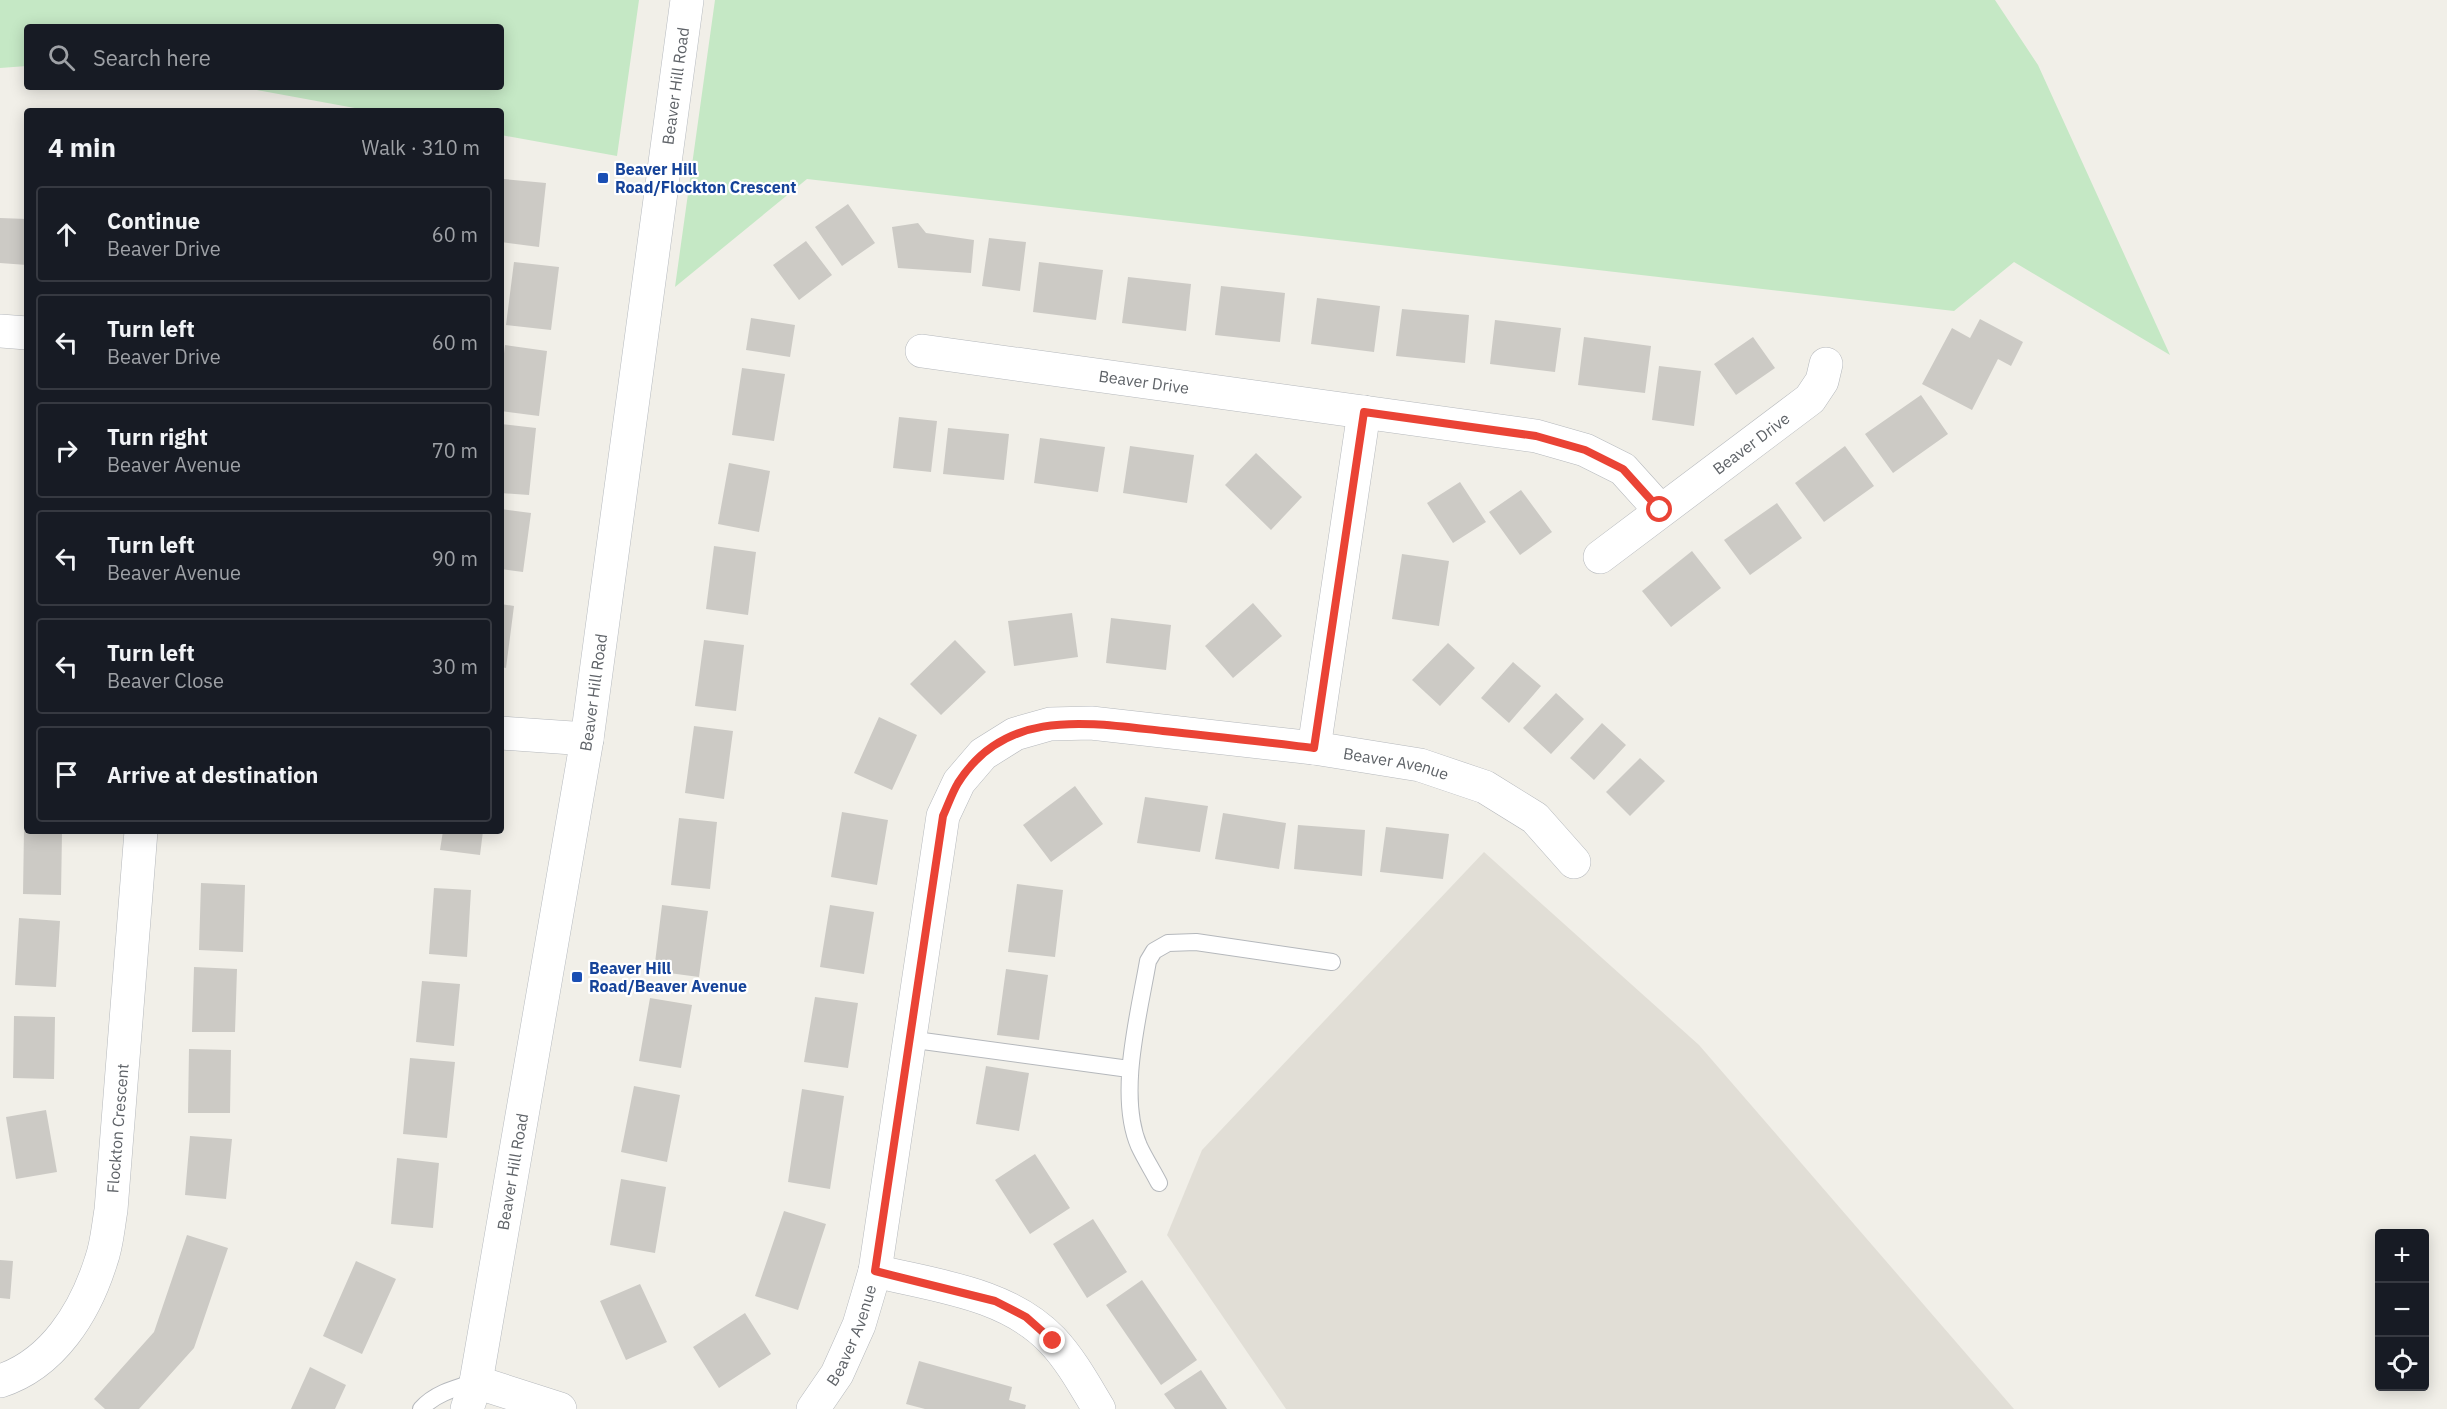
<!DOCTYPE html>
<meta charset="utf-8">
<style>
:root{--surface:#171b24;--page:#242831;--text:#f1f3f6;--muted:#9ea1a6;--line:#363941}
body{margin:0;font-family:"IBM Plex Sans",sans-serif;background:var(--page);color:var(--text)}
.controls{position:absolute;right:18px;bottom:18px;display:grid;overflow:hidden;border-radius:6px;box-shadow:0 3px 15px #0003}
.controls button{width:54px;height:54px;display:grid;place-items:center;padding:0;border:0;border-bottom:2px solid var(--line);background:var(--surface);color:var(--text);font:30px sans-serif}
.stop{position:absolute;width:18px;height:18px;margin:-14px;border:4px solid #ea4335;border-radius:50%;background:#fff}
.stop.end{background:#ea4335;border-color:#fff;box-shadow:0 2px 6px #0008}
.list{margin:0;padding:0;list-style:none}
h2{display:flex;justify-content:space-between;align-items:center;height:78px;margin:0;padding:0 24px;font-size:26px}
h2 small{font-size:20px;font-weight:400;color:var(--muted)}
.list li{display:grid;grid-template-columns:39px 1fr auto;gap:18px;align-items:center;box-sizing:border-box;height:96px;margin:0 12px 12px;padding:0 12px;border:2px solid var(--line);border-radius:6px}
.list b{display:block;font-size:22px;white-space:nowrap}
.list p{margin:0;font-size:20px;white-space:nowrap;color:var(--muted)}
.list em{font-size:20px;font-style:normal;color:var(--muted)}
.icon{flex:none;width:33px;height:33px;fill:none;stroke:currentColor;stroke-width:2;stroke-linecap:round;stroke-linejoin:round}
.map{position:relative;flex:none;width:2447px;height:1409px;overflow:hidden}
.search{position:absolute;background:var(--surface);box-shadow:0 3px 15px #0003;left:24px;top:24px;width:480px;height:66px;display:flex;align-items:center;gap:15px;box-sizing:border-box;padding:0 21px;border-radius:6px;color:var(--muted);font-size:22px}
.panel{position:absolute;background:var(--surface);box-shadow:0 3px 15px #0003;left:24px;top:108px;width:480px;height:726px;border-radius:6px}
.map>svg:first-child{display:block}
.education{fill:#e1ded6}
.green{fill:#c5e8c5}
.building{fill:#cccac5}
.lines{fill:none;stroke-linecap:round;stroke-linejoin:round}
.service-casing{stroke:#b5b8bc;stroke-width:18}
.minor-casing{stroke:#b5b8bc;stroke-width:34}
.secondary-casing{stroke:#b6babf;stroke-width:34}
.service{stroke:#fff;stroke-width:16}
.minor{stroke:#fff;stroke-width:33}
.secondary{stroke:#fff;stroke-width:33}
.route{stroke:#ea4335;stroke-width:8}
.transit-dot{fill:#1a4fb4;stroke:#fff;stroke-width:2}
.labels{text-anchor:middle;stroke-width:4.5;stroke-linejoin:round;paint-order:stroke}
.street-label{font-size:16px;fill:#5f6368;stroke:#fff}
.transit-label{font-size:16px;font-weight:bold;fill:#164399;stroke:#fff;text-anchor:start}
</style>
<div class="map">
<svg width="2447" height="1409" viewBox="0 0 2447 1409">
<rect width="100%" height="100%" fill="#f1efe8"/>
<path class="education" d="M1484,852l215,193 315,364h-728l-119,-174 35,-85z"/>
<path class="green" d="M0,0h639l-22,156 -116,-21v-24h-130l-131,-24h261v-60h-474v39l-27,2z
M715,0h1280l43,65 132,290 -156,-93 -60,49 -1147,-132 -132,108z"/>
<path class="building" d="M504,179l42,4 -7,64 -38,-5v-36z
M848,204l27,39 -33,23 -27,-39z
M0,218l27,1v46l-27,-2z
M918,223l8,10 48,7 -3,33 -73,-5 -6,-41z
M989,238l37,4 -6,49 -38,-5z
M806,241l26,34 -33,25 -26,-35z
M514,262l45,5 -8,63 -45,-5z
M1039,262l64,8 -7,50 -63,-8z
M1128,277l63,7 -5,47 -64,-8z
M1221,286l64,7 -5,49 -65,-7z
M1317,298l63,8 -6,46 -63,-8z
M1402,309l67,6 -4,48 -69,-7z
M751,318l44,7 -5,32 -44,-7z
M1980,319l43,23 -12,24 -13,-7 -26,51 -50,-26 30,-56 18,10z
M1495,320l66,8 -6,44 -65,-8z
M1584,337l67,9 -6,47 -67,-8z
M1753,337l22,31 -39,27 -22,-31z
M505,345l42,6 -8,65 -38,-5v-32z
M1659,366l42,5 -7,55 -42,-6z
M742,368l43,6 -11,67 -42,-6z
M1921,395l27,39 -55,39 -28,-39z
M899,417l38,4 -6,51 -38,-4z
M501,424l35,4 -7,67 -28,-2z
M948,428l61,6 -5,46 -61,-6z
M1040,438l65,9 -7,45 -64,-9z
M1130,446l64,9 -7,48 -64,-10z
M1845,446l29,40 -50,36 -29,-39z
M1256,453l46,44 -31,33 -46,-45z
M729,463l41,8 -11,61 -41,-8z
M1460,482l26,40 -33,21 -26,-40z
M1521,490l31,42 -32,23 -31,-43z
M1777,503l25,35 -52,37 -26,-35z
M501,509l30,4 -8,59 -22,-3z
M714,546l42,6 -8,63 -42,-6z
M1692,551l29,37 -50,39 -29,-36z
M1402,554l47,7 -10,65 -47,-7z
M1253,603l29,33 -49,42 -28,-32z
M501,604l13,2 -8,62 -5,-1z
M1072,613l6,44 -64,9 -6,-45z
M1111,618l60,7 -5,45 -60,-7z
M704,640l40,5 -8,66 -41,-5z
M955,640l31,32 -45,43 -31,-31z
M1448,643l27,25 -35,38 -28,-26z
M1513,662l28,24 -32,37 -28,-25z
M1556,693l28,26 -33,35 -28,-26z
M879,717l38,18 -25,55 -38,-17z
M1602,723l24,22 -32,35 -24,-22z
M694,726l39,5 -9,68 -39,-6z
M1640,758l25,23 -35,35 -24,-24z
M1075,786l28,38 -52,38 -28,-37z
M1145,797l63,9 -8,46 -63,-9z
M842,812l46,8 -11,65 -46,-8z
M1223,813l63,10 -7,46 -64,-10z
M679,818l38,4 -7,67 -39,-4z
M1298,825l67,5 -3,46 -68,-7z
M1386,827l63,7 -6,45 -63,-7z
M24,831l38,1 -1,63 -38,-1z
M443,831h40l-3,24 -40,-5z
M201,883l44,2 -2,67 -44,-2z
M1017,884l46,6 -8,67 -47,-5z
M434,888l37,2 -4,67 -38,-3z
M662,905l46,6 -9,66 -45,-6z
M830,905l44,7 -10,62 -44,-7z
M19,918l41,3 -4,66 -41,-2z
M194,967l43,2 -2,63h-43z
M1006,969l42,6 -9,65 -42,-5z
M422,981l38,3 -6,62 -38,-4z
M815,997l43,6 -10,65 -44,-6z
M650,998l42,7 -11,63 -42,-7z
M14,1016l41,1 -1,62 -41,-1z
M189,1049l42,1 -1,63h-42z
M410,1058l45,4 -8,76 -44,-4z
M986,1066l43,7 -10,58 -43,-7z
M634,1086l46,9 -13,67 -46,-10z
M802,1089l42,7 -14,93 -42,-7z
M46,1110l11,62 -41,7 -10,-62z
M190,1136l42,3 -6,60 -41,-4z
M1035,1154l35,54 -40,26 -35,-54z
M397,1158l42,5 -6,65 -42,-4z
M621,1179l45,8 -11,66 -45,-8z
M784,1211l42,13 -28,86 -43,-14z
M1093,1219l34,53 -40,26 -34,-54z
M187,1235l41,13 -34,100 -55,61h-34l-11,-10 60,-67z
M0,1260l13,1 -3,38 -10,-1z
M356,1261l40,18 -34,75 -39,-18z
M1142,1280l55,80 -36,25 -55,-80z
M640,1284l27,58 -41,18 -26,-59z
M745,1313l26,41 -52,34 -26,-41z
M919,1361l93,26 -3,13 17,5 -1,4h-100l-19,-5z
M310,1367l36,18 -11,24h-44z
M1201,1370l26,39h-52l-11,-15z"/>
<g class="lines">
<g class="service-casing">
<path id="service" d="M908,1039l221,30
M1159,1183c-6,-12 -14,-24 -20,-37 -22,-51 0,-132 9,-185l6,-10 14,-8 28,-1 136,20
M421,1409c14,-16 35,-21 55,-27"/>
</g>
<g class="minor-casing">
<g id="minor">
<path d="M0,331l27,2"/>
<path id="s1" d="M922,351l614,85 49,14 38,19 37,41"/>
<path id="s2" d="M1600,557l210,-158 12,-18 4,-17"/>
<path d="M501,733l86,6"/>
<path d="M1314,748l50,-336"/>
<path d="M875,1271c61,15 132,22 177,69 19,20 33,46 47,69"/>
<path id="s3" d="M0,1381c53,-17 85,-69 101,-120 6,-16 7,-34 10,-51l30,-379"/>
<path d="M476,1382l84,27"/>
<path id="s4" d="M813,1409l24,-35 22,-49 16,-54 68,-455 16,-34 24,-28 32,-20 35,-10 41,-1 223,25 106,17 65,22 50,31 39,44"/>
</g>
</g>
<g class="secondary-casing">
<g id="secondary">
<path id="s5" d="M467,1409l9,-27 111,-643 100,-739"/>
</g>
</g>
<use href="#service" class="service"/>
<use href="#minor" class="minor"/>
<use href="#secondary" class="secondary"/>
</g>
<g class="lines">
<path class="route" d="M1053,1341l-27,-24 -31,-16 -120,-30 68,-455c5,-11 9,-23 15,-33 48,-76 131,-60 205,-52 50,5 100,11 151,17l50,-336 172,24 49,14 38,19 37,41"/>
</g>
<g class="transit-dot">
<rect x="597" y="172" width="12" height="12" rx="3"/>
<rect x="571" y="971" width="12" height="12" rx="3"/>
</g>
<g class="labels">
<g class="street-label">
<text dy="6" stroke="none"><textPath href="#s5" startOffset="1340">Beaver Hill Road</textPath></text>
<text dy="6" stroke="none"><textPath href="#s1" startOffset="224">Beaver Drive</textPath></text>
<text dy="6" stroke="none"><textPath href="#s2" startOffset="189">Beaver Drive</textPath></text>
<text dy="6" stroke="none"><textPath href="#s5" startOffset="728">Beaver Hill Road</textPath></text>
<text dy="6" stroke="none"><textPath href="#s4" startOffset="1110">Beaver Avenue</textPath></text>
<text dy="6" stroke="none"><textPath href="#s3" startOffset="297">Flockton Crescent</textPath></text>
<text dy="6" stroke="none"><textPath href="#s5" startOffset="242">Beaver Hill Road</textPath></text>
<text dy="6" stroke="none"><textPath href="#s4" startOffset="84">Beaver Avenue</textPath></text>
</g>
<g class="transit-label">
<text x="615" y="175">Beaver Hill<tspan x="615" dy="18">Road/Flockton Crescent</tspan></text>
<text x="589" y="974">Beaver Hill<tspan x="589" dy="18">Road/Beaver Avenue</tspan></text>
</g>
</g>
</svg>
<div class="controls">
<button>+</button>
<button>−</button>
<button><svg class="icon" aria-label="locate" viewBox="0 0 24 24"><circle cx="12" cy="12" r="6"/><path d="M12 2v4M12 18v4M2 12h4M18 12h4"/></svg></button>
</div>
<div class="stop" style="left:1660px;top:510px"></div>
<div class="stop end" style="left:1053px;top:1341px"></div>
<div class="search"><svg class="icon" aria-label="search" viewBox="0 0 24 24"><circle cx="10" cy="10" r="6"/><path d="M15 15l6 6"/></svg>Search here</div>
<section class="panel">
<h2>4 min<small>Walk · 310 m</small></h2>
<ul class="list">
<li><svg class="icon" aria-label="ahead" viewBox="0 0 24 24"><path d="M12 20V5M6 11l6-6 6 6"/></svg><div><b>Continue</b><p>Beaver Drive</p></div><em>60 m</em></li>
<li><svg class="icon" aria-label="left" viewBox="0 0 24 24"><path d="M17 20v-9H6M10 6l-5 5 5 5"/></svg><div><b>Turn left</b><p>Beaver Drive</p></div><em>60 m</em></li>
<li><svg class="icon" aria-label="right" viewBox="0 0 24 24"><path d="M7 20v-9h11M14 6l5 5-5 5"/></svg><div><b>Turn right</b><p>Beaver Avenue</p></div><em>70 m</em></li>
<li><svg class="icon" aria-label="left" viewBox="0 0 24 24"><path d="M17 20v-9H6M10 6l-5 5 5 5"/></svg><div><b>Turn left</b><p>Beaver Avenue</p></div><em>90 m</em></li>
<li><svg class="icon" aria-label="left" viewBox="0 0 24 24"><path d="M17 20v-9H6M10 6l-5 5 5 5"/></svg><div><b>Turn left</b><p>Beaver Close</p></div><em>30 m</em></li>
<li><svg class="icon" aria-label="arrive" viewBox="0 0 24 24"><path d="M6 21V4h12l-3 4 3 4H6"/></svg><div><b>Arrive at destination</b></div></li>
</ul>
</section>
</div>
